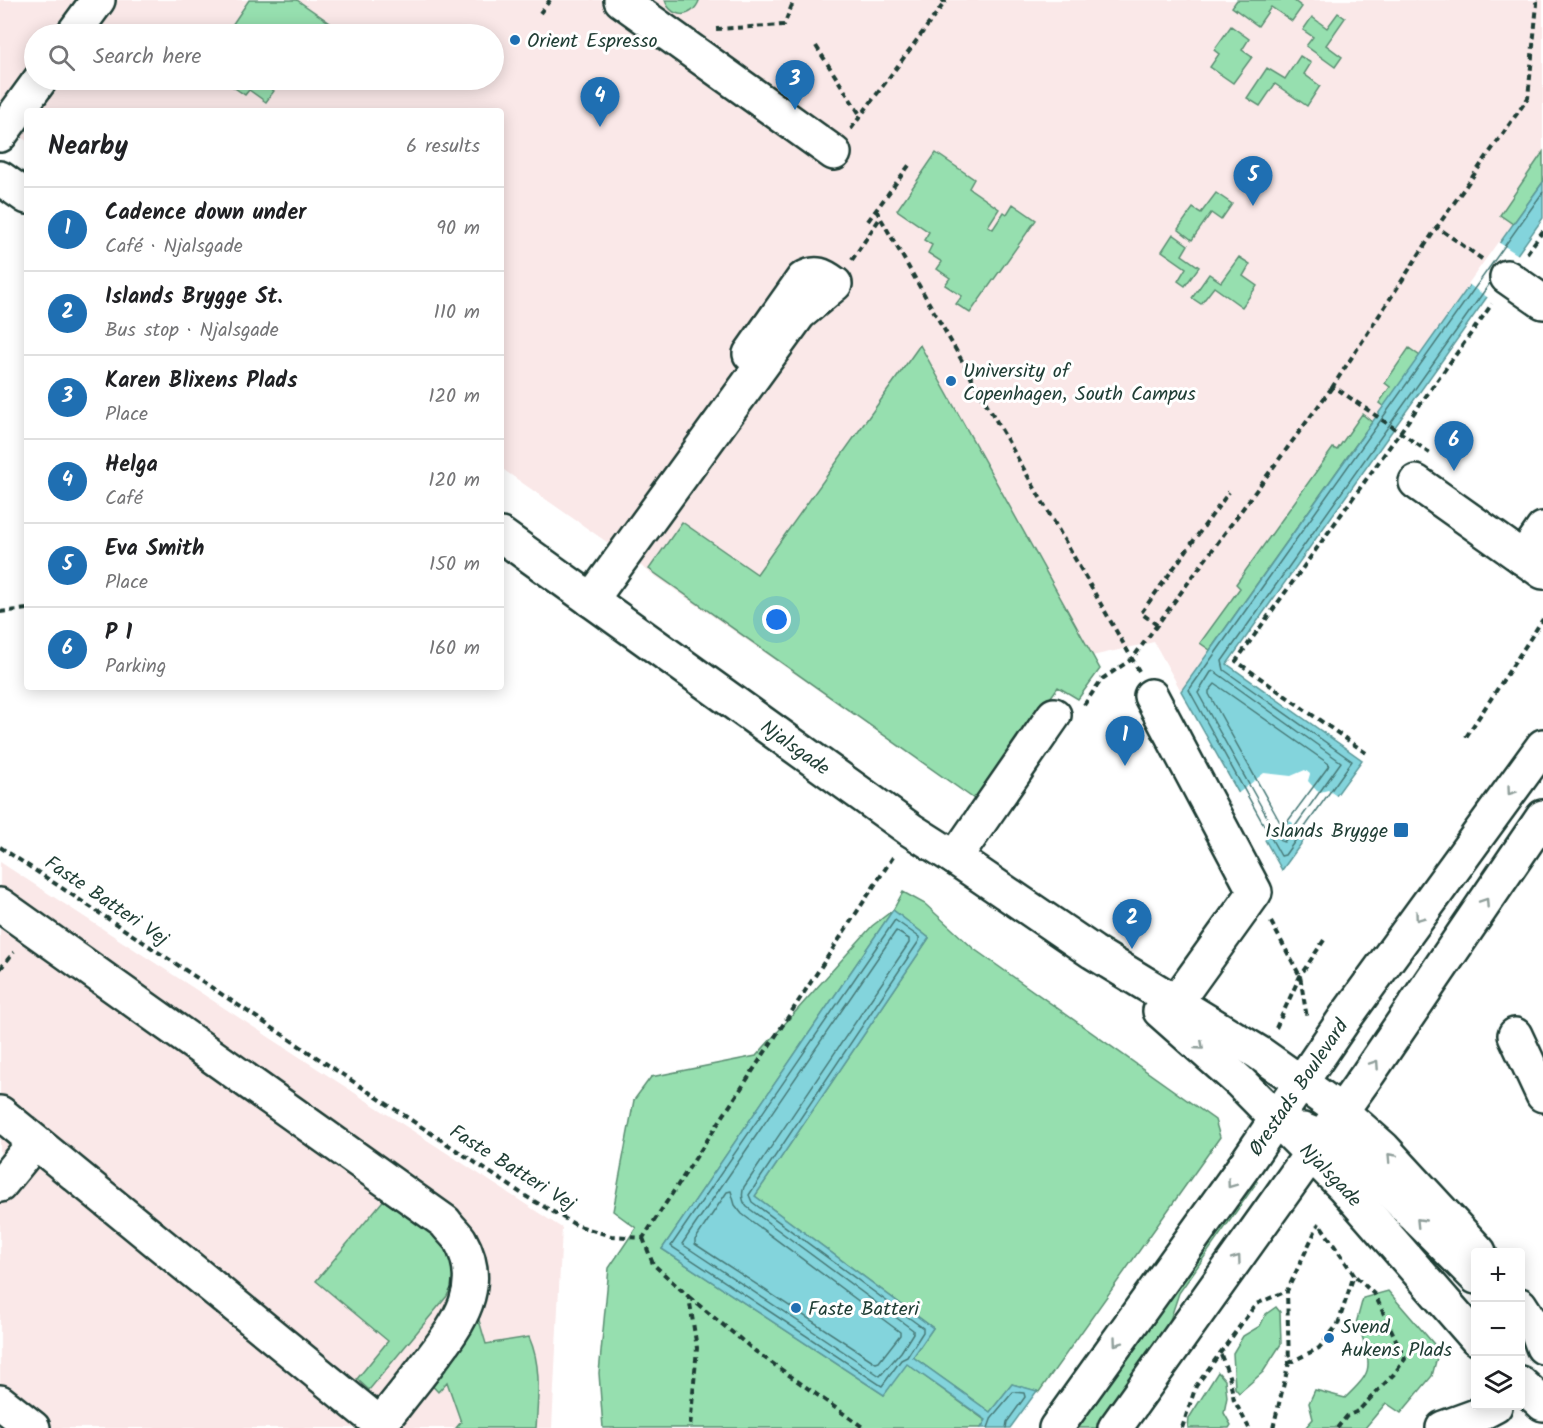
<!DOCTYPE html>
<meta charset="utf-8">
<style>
:root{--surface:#fff;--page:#f6f6f6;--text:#202124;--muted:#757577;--line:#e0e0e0;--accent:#1f6fb2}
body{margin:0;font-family:Kalam,sans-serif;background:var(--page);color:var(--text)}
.controls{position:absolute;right:18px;bottom:18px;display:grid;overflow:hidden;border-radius:6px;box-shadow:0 3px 15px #0003}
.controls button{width:54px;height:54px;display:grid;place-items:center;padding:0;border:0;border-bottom:2px solid var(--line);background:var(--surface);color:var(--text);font:30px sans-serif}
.you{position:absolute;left:777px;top:620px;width:21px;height:21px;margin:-15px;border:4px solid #fff;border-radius:50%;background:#1a73e8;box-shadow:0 0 0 9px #1a73e833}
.badge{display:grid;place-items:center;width:39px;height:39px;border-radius:50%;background:var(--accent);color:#fff;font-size:20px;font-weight:700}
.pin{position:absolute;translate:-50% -50px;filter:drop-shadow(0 2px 3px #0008)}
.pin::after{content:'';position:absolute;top:32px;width:21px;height:18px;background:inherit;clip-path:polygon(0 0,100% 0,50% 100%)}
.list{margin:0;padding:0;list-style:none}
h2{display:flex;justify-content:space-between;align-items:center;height:78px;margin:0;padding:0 24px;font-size:26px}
h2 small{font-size:20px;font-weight:400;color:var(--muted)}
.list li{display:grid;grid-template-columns:39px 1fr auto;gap:18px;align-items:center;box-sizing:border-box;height:84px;padding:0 24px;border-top:2px solid var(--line)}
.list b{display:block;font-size:22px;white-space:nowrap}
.list p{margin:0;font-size:20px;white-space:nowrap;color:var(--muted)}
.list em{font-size:20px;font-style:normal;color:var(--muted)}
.icon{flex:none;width:33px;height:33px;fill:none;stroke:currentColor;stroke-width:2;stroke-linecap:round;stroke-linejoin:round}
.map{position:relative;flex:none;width:1543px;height:1428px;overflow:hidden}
.search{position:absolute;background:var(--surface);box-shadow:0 3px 15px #0003;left:24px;top:24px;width:480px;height:66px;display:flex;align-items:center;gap:15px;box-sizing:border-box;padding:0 21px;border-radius:33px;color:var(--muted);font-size:22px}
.panel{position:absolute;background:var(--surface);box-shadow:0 3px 15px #0003;left:24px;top:108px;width:480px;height:582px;border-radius:6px}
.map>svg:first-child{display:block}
.built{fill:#fae8e8;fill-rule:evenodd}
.green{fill:#96dfaf;stroke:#5a8e72;stroke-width:1.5}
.water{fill:#83d4dc;stroke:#5b9899;stroke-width:1.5}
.pier{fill:#fff}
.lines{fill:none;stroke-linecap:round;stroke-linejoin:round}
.shore{stroke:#477977;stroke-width:1.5}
.minor-casing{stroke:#1f3d34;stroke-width:38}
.path{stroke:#1f3d34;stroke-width:4;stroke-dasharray:6 4.5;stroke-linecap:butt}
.minor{stroke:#fff;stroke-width:33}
.oneway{stroke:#8f9e9a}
.poi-dot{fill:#1f6fb2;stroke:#fff;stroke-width:2}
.labels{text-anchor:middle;stroke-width:6;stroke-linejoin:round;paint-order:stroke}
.poi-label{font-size:20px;fill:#1f3d34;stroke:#fff;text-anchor:start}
.street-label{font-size:20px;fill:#1f3d34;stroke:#fff}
</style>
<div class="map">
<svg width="1543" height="1428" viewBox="0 0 1543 1428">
<rect width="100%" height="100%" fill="#fff"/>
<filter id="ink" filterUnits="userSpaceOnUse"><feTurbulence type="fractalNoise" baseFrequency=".0167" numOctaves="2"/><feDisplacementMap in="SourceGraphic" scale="12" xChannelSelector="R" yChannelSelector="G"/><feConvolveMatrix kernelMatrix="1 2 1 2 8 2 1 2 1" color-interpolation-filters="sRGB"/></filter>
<g filter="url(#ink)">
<path class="built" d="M0,0h1543v182l-362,509 -27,-49 -62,14 8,13 -22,30 -20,-12 -81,114 -476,-333v-357h-474v30l-27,-18zM34,34h460v46h-460z
M0,862l562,366 -10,200h-552z"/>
<path class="green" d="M249,0h48l33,23 -8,11h-89l-5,-3z
M665,0h34v1c-7,18 -28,18 -34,-1z
M1237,0h56l9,7 -10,14 -21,-14 -13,19 -26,-19z
M1338,13l7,5 -19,27 16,12 -7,10 -29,-21 7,-9 -10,-7 9,-13 15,11z
M1231,26l18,13 -7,11 10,7 -19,26 -23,-16 9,-13 -5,-4z
M1300,56l11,7 -7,11 16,12 -13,20 -32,-22 -15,22 -13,-8 20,-30 18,11z
M223,80h48l-4,6 7,5 -8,11 -17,-12 -4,5z
M1543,152v30l-30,42 -13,-9z
M936,153l38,26 -5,9 30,21 -11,17 5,3 11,-17 3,2 6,-10 23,16 -66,93 -14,-9 6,-8 -17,-11 5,-7 -13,-9 5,-7 -14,-9 4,-8 -8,-5 5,-8 -32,-22z
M1216,193l16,11 -11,16 -10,-7 -19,27 -14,-11 15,-21 8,5z
M1173,234l15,11 -6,10 17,12 -14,19 -7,-5 8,-13 -24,-17z
M1239,257l11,7 -7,12 14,10 -15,21 -28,-20 -13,17 -9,-6 17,-24 12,8z
M920,345l180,324 -22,30 -20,-12 -81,114 -328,-232 33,-47 75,52z
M1409,348l11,8 -36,51 -5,-4 11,-16 -5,-4z
M1362,414l10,8 -162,228 -10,-7 40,-55 -4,-4 97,-136 4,2z
M903,892l22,12 49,45 241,171 5,17 -181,255 -27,-8 -22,28 -77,-55 20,-29 -178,-132 174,-258 -36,-28 -231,339 222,146 22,-32 80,58 -5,7h-378l-4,-55 10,-105 27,-40 -23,-17 21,-111 17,-23 105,-21 116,-130 21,-16z
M1251,1177l6,5 -78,111 -13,39 -69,96h-25z
M387,1196c28,20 72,43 68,83 -1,6 -6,12 -8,17l-78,94 -12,-11 31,-38 -72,-60z
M1388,1291l51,59 -7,26 -31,37 -15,-10 -21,25h-60l8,-9 -4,-16 6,-13 30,8c29,-28 26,-29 16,-66l-7,-1 9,-33z
M1276,1307l4,5 1,32 -18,28 -24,21 -4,-5 -2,-35 10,-17 17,-10 6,-12z
M473,1317h5l8,27 43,-7c13,29 9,60 7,91h-80l5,-6 -14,-40 -9,10 -12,-13z
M1218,1372l7,8 2,17 -3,16 7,12 -2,3h-41l1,-10z"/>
<path class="water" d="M1543,182v36l-316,446 135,96 -80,110 -101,-179z
M893,910l36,28 -174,258 178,132 -20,29 77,55 22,-28 25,7 -27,37h-29l5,-8 -79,-56 -23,31 -222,-146z"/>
<path class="pier" d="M1498,242l22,14 -30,43 -22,-15z
M1305,770l5,4 -2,7 9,10 3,1 8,-2 10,7 -31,42 -15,-9 1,-7 -3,-2 -7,8 -10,3 -11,10 -26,-47 28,-22 27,3z"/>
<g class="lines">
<path class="shore" d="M1490,283l-268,378 2,9 128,91 -67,94 -4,1 -92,-166 354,-498
M1214,671l127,91 -57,80 -3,-1 -5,-8 -78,-140 13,-21z
M1215,684l114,80 -1,3 -43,58 -4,-1 -72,-130v-3z
M895,920l24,17v4l-170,254 3,7 171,126v4l-16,25 -6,3 -19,26 -211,-140z
M896,931l13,8v4l-165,244c-3,8 -2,14 3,20l166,123v3l-12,19 -21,24 -198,-132z
M731,1191l4,14 7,9 158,118v3l-21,27 -3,1 -181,-119v-4l32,-48z
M988,1428l4,-11 21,-25 11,1 1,4 -18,25 -1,6"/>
<g class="minor-casing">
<g id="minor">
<path d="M621,0l213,153"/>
<path d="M73,34l25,-34"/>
<path d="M0,135l40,-55"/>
<path d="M0,178l27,19"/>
<path d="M1507,277l36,25"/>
<path d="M1416,482l127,90"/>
<path id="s1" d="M501,535l410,295 44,28 138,94 166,101 82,58 42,37 96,104"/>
<path d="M1523,558l20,-29"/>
<path d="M591,600l208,-286 36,-30c-12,-9 -19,-13 -32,-5l-53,75"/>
<path d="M1151,696l104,196 -79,110"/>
<path d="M955,858l99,-143"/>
<path d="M0,905l445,317c4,6 11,12 15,18 26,46 -1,83 -28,118 -18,24 -37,47 -55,70"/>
<path id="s2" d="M1160,1011l79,70 105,106 132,151"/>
<path d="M1515,1035l28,60"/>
<path d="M0,1113l380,311"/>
<path d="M1303,1130l33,13 29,23 111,111"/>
<path d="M0,1185l35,-43"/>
<path d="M1520,1305l18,28 5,14"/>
<path d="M1520,1383l23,21"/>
<path d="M0,1402l33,26"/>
<path id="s3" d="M1056,1428l191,-266 98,-144 198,-272"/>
<path d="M1115,1428l253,-354 175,-257"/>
<path d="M1443,1428l33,-12 19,-10"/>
</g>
</g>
<path class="path" d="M540,13l10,-13
M716,29l68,-4 10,-25
M816,46l45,70
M851,129l94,-127 -3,-2
M876,210l263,461
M868,221l42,-57
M1527,253l16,-22
M1482,259l-45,-32 91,-129 9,-94 -2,-4
M852,260l28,-42
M1430,453l-97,-67 104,-159
M0,612l27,-3
M1157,625l-16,-12 88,-121
M1084,705l18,-26 30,-20 201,-273
M1466,737l77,-118
M1366,753l-130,-92 256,-357
M0,847l527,350 49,28 35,11 32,2 252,-384
M1271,922l29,54 7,42
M0,969l14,-17
M1276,1028l24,-52 26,-39
M643,1238l10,26 36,33 8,51 -7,80
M689,1297l66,54 109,77
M1221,1355l8,21 5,24 15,28
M1289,1363l30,-15 19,-24 16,-49 -35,-52
M1182,1428l14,-42 60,-82 31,-13
M1273,1428l16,-65 -2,-72 32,-68
M1337,1428l10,-12 11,-5 36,-37 11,-15 -30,-64 -21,-20"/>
<use href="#minor" class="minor"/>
</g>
<defs><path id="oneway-chevron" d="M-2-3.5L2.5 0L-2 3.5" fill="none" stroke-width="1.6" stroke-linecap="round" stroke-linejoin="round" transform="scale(1.5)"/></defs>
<g class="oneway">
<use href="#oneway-chevron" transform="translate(1511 791) rotate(126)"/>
<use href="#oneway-chevron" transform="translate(1485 902) rotate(-56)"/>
<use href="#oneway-chevron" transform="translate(1419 917) rotate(126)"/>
<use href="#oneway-chevron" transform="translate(1200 1046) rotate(41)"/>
<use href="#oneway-chevron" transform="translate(1375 1064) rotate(-56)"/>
<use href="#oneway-chevron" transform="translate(1391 1157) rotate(-133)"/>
<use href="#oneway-chevron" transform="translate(1231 1184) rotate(126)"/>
<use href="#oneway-chevron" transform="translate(1420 1222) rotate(-134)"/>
<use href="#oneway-chevron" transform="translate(1237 1259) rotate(-54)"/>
<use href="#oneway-chevron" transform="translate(1117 1342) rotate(126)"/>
</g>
</g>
<g class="poi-dot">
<circle cx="515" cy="40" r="6"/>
<circle cx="951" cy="381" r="6"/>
<rect x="1393" y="822" width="16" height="16" rx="3"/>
<circle cx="796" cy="1308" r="6"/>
<circle cx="1329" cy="1338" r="6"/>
</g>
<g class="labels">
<g class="poi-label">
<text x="527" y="47">Orient Espresso</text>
<text x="963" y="377">University of<tspan x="963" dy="23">Copenhagen, South Campus</tspan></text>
<text x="1388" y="837" text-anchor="end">Islands Brygge</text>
<text x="808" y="1315">Faste Batteri</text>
<text x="1341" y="1333">Svend<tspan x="1341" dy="23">Aukens Plads</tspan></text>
</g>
<g class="street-label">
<text dy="7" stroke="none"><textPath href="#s1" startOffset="363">Njalsgade</textPath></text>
<text transform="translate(107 900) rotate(34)" y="7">Faste Batteri Vej</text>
<text dy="7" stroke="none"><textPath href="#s3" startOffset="418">Ørestads Boulevard</textPath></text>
<text transform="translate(513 1167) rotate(32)" y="7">Faste Batteri Vej</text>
<text dy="7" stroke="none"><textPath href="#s2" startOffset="237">Njalsgade</textPath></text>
</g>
</g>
</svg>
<div class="controls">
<button>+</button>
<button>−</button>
<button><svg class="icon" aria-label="layers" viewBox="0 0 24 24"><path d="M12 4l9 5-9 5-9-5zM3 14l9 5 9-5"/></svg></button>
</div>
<div class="you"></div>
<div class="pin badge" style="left:1125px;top:766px">1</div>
<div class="pin badge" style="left:1132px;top:949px">2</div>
<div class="pin badge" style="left:795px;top:110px">3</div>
<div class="pin badge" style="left:600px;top:127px">4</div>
<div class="pin badge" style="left:1253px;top:206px">5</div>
<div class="pin badge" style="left:1454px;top:471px">6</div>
<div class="search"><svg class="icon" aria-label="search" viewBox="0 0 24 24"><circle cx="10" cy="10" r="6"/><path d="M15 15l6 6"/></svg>Search here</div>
<section class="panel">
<h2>Nearby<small>6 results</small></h2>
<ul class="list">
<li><span class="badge">1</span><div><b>Cadence down under</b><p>Café · Njalsgade</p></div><em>90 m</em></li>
<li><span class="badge">2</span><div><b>Islands Brygge St.</b><p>Bus stop · Njalsgade</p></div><em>110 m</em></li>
<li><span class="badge">3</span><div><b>Karen Blixens Plads</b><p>Place</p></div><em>120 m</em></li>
<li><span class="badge">4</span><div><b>Helga</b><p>Café</p></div><em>120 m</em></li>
<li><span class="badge">5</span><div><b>Eva Smith</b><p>Place</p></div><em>150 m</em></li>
<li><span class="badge">6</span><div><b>P 1</b><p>Parking</p></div><em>160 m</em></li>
</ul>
</section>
</div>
